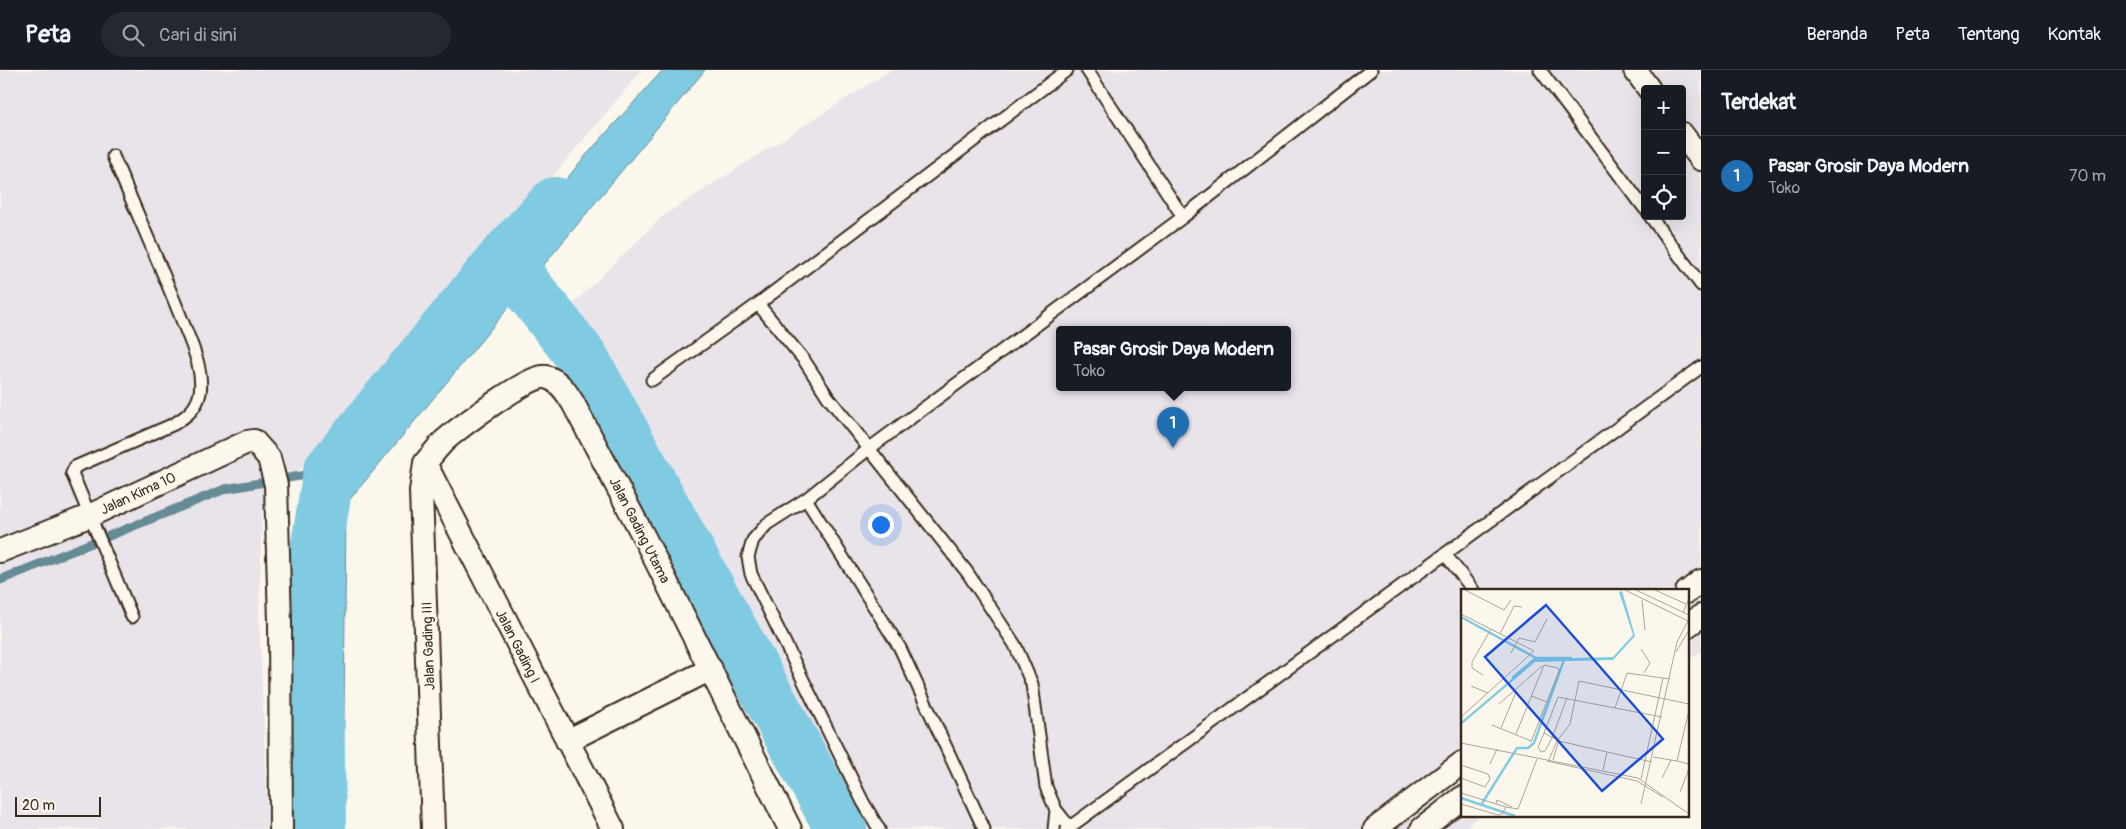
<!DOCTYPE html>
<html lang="id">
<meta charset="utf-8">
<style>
:root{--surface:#171b24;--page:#242831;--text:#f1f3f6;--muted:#9ea1a6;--line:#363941;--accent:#1f6fb2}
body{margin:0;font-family:Pangolin,sans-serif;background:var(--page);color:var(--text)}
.controls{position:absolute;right:15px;top:15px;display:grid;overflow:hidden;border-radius:5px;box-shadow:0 5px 20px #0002}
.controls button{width:45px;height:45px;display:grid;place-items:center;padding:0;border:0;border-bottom:1px solid var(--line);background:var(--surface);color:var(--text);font:25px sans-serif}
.scale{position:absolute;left:15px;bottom:12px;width:86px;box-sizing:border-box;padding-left:5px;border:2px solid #3b2a1e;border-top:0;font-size:14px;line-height:18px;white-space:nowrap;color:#3b2a1e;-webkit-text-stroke:4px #fbf7ec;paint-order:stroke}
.you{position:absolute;left:880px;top:454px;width:18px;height:18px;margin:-12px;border:4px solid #fff;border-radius:50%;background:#1a73e8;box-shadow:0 0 0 8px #1a73e833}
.badge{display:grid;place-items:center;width:32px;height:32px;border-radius:50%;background:var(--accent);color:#fff;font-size:16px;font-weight:700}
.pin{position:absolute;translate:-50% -41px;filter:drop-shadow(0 1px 2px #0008)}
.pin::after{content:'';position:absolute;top:26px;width:18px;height:15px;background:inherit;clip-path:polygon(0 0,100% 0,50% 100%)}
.popup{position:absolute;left:1056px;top:256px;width:235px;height:65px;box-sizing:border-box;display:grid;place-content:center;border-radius:5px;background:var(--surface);filter:drop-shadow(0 1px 4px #0005);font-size:16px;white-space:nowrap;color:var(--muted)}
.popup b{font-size:19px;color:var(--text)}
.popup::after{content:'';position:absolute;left:50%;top:100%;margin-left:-10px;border:10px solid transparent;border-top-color:var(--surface)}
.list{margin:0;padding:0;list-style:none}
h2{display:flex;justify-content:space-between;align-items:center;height:65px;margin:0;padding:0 20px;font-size:21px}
h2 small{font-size:16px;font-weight:400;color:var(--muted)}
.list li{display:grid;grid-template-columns:32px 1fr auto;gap:15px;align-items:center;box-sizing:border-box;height:80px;padding:0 20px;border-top:1px solid var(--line)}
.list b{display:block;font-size:19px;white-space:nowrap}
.list p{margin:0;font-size:16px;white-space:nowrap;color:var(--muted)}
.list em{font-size:16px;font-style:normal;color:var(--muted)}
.icon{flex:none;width:28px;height:28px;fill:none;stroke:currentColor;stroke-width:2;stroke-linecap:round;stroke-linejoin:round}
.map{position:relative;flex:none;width:1701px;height:759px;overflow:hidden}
header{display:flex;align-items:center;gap:30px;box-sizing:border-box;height:70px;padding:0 25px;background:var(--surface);border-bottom:1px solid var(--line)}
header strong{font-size:24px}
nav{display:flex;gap:28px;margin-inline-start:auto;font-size:18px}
.search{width:350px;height:45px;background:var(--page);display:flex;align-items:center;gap:12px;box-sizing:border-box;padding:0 18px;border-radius:28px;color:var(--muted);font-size:19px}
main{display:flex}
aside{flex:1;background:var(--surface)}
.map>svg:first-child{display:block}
.built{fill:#e9e3ea;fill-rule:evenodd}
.water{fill:#81cbe2;stroke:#658b94}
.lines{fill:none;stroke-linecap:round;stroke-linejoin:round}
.stream{stroke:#658b94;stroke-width:9}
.river{stroke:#81cbe2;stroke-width:52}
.service-casing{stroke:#3b2a1e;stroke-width:15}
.minor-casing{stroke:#3b2a1e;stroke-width:26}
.service{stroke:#fbf7ec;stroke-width:11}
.minor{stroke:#fbf7ec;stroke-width:22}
.labels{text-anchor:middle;stroke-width:5;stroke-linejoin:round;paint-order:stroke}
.street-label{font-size:14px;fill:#3b2a1e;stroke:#fbf7ec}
.inset-river{fill:none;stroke:#81cbe2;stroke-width:2.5}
.inset-road{fill:none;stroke:#aea59a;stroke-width:1}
.view{fill:#1d4ed8;fill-opacity:0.15;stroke:#1d4ed8;stroke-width:2.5}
.inset-edge{fill:none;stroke:#3b2a1e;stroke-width:2.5}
</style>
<header>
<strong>Peta</strong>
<div class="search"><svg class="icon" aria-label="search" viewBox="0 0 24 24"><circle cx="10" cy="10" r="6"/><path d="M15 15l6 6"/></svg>Cari di sini</div>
<nav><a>Beranda</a><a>Peta</a><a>Tentang</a><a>Kontak</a></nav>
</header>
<main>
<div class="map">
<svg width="1701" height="759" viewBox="0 0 1701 759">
<rect width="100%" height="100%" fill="#fbf7ec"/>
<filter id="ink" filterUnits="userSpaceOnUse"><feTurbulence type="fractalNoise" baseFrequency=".02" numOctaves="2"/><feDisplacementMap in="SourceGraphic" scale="10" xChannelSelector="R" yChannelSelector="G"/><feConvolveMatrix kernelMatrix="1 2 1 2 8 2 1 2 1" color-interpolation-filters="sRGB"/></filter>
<g filter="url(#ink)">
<path class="built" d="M0,0h642l-231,275 -149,166 -3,105 9,213h-268z
M891,0h810v581l-14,10v-71h-225v225h19l-18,14h-617l-275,-523 92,-90zM1645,19h37v127h-37zM1059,259h228v58h-228z"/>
<path class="water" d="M663,0h42l-359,434 -3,325h-26l5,-343 259,-325z"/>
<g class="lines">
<path class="stream" d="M0,510l225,-91 104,-18"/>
<path class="river" d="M504,188l78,99 259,472
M320,759l-4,-278 13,-80 175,-213 51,-55"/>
<g class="service-casing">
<path id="service" d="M1067,0l-309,234 46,56 24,37 139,175 48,73 17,39 14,103 10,23 15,19
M1087,0l96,147
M1540,0l105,139
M113,86c22,53 46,106 67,159 9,24 24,52 20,78 -3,15 -13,23 -26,31l-99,43 -3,6 60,144
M1650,146l51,69
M652,310l106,-76
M806,429l94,149 84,181
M1445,484l256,-187
M879,759l-16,-27 -112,-228 -3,-17 5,-17 14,-16 39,-25 64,-51 313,-231 188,-147
M1054,759l2,-19
M1067,759l378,-275 28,36"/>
</g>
<g class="minor-casing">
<path id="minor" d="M1635,0l14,19
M1682,64l19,25
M425,393c6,-7 13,-16 20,-23 14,-12 86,-67 101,-63 13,3 21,16 27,26l72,136 145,290
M425,393l188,366
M425,393l-4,28 12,338
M0,481l89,-35 158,-74 7,-1 15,17 7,27 4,137 1,207
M1687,522l14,-11
M1687,556l14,-10
M567,671l144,-72
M1375,759l87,-66
M1422,759l40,-31"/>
</g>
<use href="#service" class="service"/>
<use href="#minor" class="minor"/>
</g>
</g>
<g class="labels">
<g class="street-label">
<text transform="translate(138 423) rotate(-25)" y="5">Jalan Kima 10</text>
<text transform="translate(640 460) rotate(63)" y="5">Jalan Gading Utama</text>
<text transform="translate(428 576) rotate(-92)" y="5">Jalan Gading III</text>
<text transform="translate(518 576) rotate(63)" y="5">Jalan Gading I</text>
</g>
</g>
<g transform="translate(1461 519)">
<rect width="228" height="228" fill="#fbf7ec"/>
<path d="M161,2l13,45 -22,24 -78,2 -74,63v-3l74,-63 78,-2 20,-22 -14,-43z" fill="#81cbe2"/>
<path class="inset-river" d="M0,28l75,41M51,89l24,-20h36M0,209l54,18M20,216l36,-57h11l6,-5 31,-86"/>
<path class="inset-road" d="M4,1l39,20 7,-10M164,1l63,31M175,1l53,25M194,1l31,14M181,11l3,30M222,24l6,-15M0,25l73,37 -73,66M39,45l14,-28 8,1M180,60l9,14 -6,10M215,63l13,-22M50,64l8,-15 16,4 12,-23M22,86l-11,-7v-6l19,-33M10,97l17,7M70,107l16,6M38,115l43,-38M154,119l12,-35 43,6M228,121l-12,51 12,3M31,136l39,16M40,139l15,-36M83,144l-6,14 3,5 4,-1 7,-13 15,-40M55,145l28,-69M70,153l28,-71 -1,-3 -14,-3M0,154l177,35 51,36M146,163l45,10M192,168l24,4M92,171l6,-20M86,172l90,20 26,16M87,173l9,-21 13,-17 9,-43 110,23M29,175l7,-15M0,176l27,9 2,5 -5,8 -24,-9M142,181l4,-18 -48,-11 -15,-8 14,-36 104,20M201,189l9,-18M180,190l22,-101M219,203l9,-23M0,204l45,14M0,215l37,11 4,-1 4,-7 12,2 19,-50M35,215l1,-4 15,7M180,215l36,-162 11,-21"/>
<path class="view" d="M85,16l117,134 -61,52 -117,-134z"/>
<rect width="228" height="228" class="inset-edge"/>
</g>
</svg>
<div class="controls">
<button>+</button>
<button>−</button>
<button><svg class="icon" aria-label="locate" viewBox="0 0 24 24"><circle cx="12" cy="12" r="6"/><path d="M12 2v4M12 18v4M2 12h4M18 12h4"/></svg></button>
</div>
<div class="scale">20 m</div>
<div class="you"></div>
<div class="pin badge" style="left:1173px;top:378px">1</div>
<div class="popup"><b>Pasar Grosir Daya Modern</b>Toko</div>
</div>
<aside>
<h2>Terdekat<small></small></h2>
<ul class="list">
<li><span class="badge">1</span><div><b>Pasar Grosir Daya Modern</b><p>Toko</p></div><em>70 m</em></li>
</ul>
</aside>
</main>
